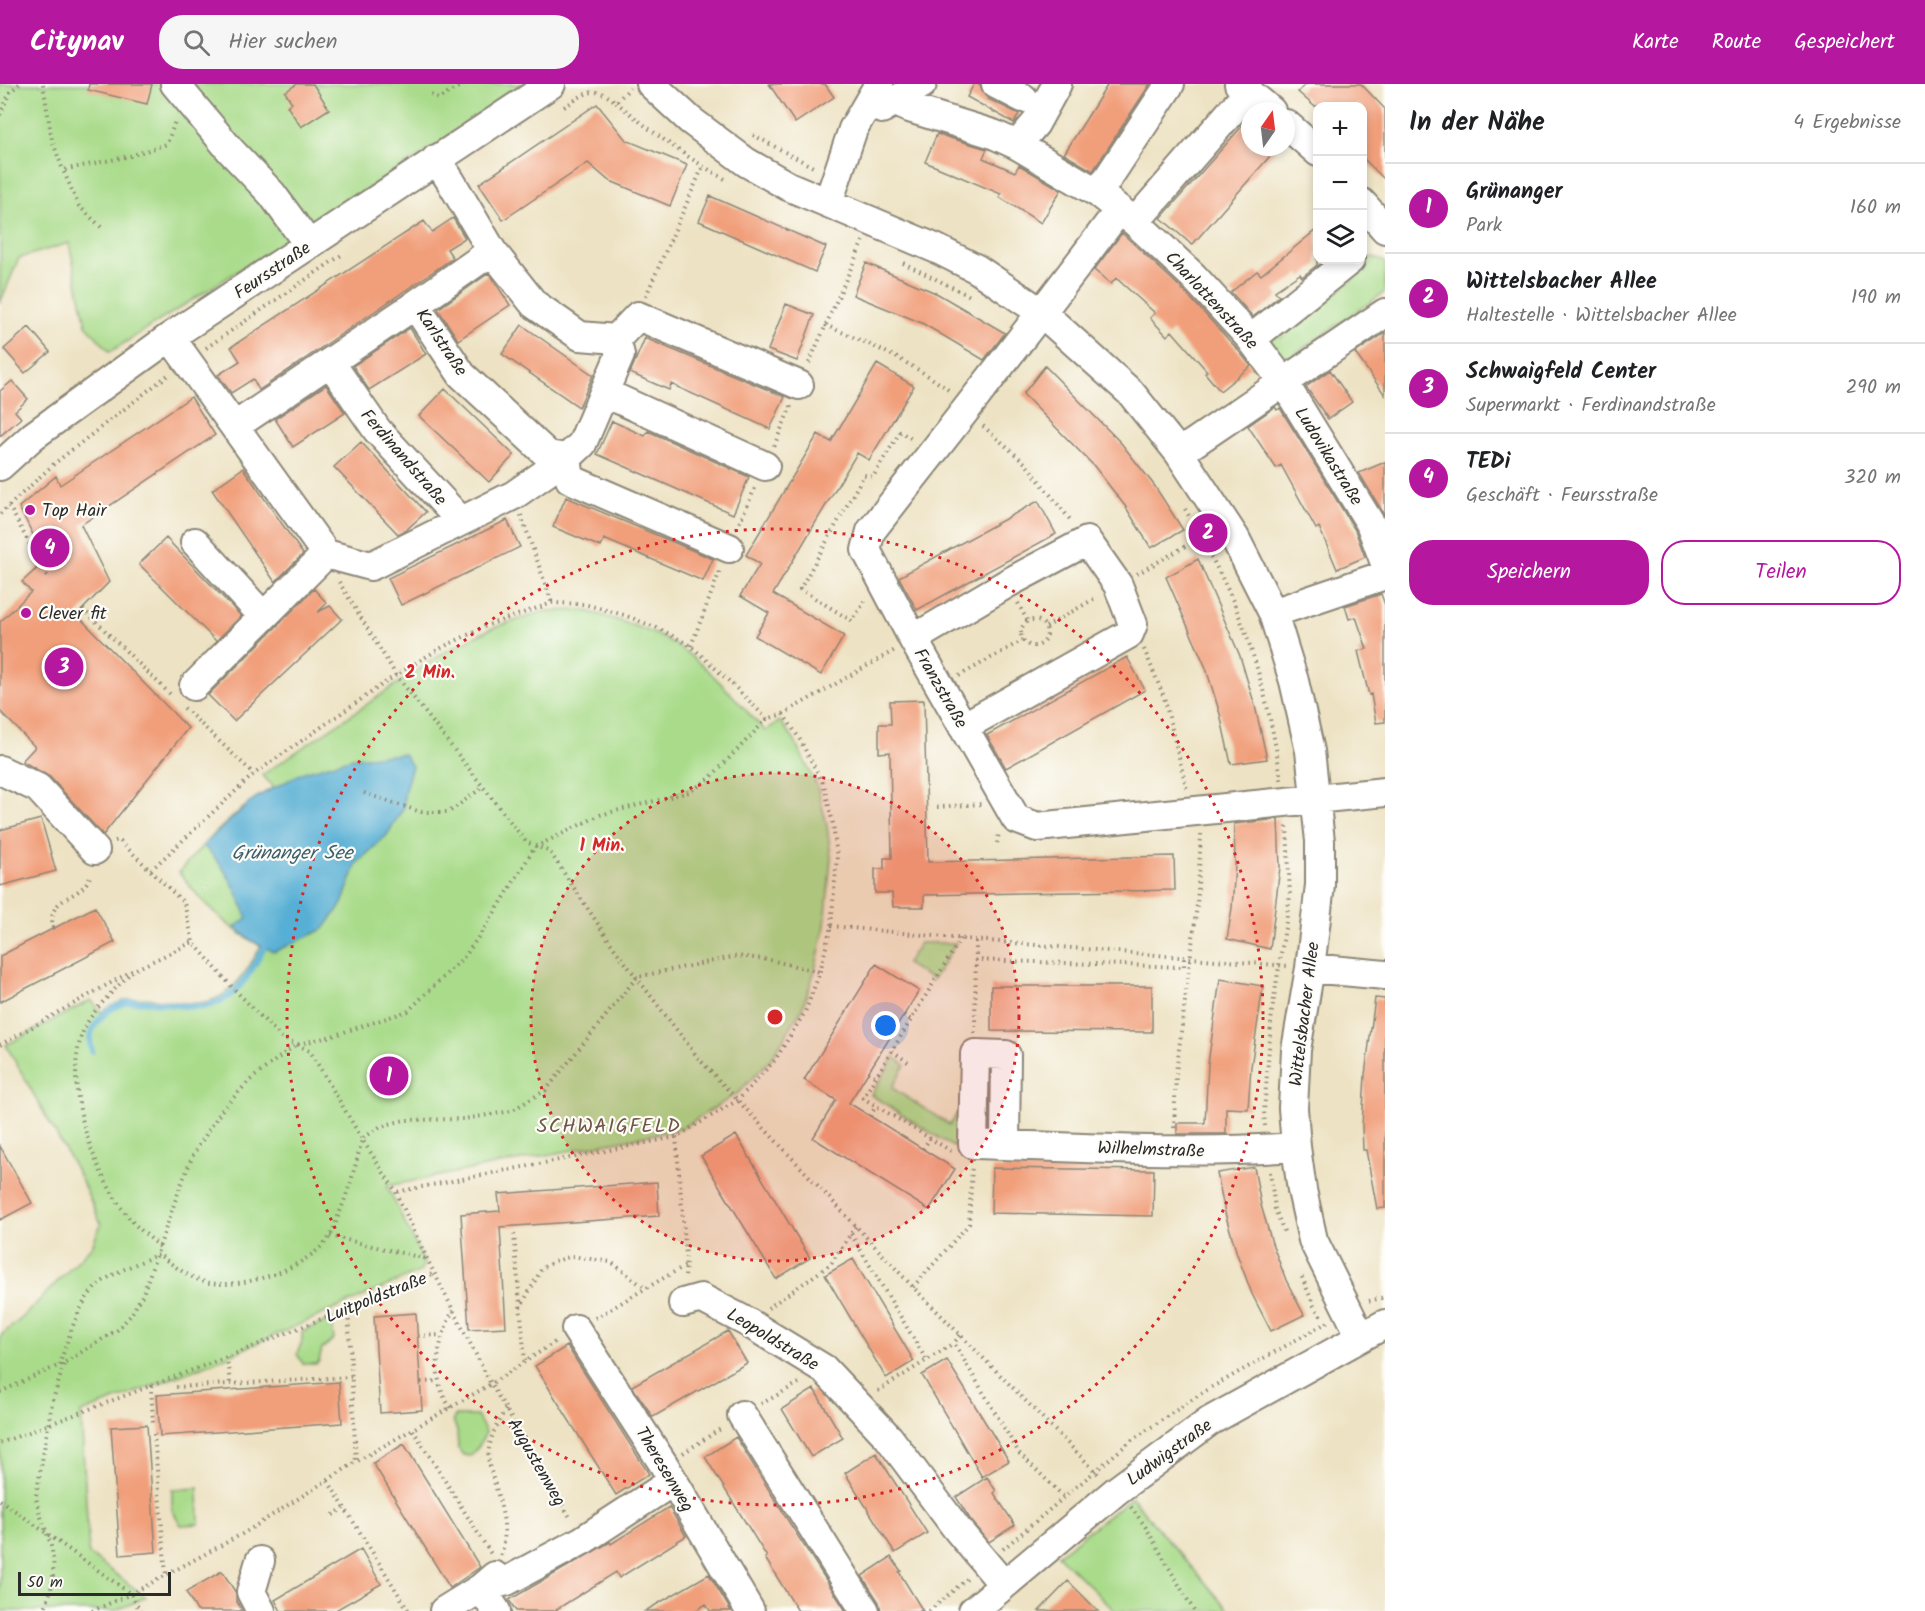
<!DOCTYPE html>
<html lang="de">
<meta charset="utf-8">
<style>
:root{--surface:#fff;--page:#f6f6f6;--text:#202124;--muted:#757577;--line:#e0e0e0;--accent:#b5179e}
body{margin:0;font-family:Kalam,sans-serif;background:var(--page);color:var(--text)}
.controls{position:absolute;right:18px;top:18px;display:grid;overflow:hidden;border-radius:12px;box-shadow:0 3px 9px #0003}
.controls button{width:54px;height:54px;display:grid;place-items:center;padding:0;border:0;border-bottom:2px solid var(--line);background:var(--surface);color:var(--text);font:30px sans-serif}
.compass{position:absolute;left:1241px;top:18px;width:54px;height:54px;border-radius:50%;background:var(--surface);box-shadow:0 3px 9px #0003;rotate:14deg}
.scale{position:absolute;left:18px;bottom:15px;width:153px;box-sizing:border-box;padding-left:6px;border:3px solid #2b2b2b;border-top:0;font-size:16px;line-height:21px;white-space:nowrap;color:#2b2b2b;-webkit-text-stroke:4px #fdfcf7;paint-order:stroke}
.you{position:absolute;left:886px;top:942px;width:21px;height:21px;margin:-15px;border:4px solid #fff;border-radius:50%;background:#1a73e8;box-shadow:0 0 0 9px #1a73e833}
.badge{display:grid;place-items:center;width:39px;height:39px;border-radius:50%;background:var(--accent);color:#fff;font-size:20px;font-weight:700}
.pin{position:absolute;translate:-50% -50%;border:3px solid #fff;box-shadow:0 2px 6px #0006}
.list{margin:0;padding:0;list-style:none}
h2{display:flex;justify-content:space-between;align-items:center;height:78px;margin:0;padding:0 24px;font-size:26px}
h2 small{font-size:20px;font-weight:400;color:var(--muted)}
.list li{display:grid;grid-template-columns:39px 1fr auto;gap:18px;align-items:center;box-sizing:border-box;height:90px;padding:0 24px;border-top:2px solid var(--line)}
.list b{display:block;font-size:22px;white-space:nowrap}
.list p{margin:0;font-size:20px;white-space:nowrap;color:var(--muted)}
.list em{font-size:20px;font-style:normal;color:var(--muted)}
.actions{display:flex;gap:12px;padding:18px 24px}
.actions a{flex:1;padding:14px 0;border:2px solid var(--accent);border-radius:24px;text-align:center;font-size:21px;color:var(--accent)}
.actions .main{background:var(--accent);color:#fff}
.icon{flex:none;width:33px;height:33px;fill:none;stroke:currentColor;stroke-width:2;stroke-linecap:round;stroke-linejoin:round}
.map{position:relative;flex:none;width:1385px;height:1527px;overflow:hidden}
header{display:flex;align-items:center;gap:36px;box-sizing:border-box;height:84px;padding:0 30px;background:var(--accent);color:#fff}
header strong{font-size:28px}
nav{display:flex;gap:33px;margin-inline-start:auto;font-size:21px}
.search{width:420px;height:54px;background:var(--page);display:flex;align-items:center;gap:15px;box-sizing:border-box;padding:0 21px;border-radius:24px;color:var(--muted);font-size:22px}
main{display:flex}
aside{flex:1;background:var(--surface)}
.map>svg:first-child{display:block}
.green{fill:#a9db8a;stroke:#6a835a;stroke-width:1.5}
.water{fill:#57afd4;stroke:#416d80;stroke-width:1.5}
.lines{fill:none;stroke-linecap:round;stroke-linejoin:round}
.stream{stroke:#57afd4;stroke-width:6}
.building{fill:#f19f7a}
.minor-casing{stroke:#8c8677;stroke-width:32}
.path{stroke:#8c8677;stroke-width:4;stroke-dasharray:1.5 4.5;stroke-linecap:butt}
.minor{stroke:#fff;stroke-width:28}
.ring{fill:none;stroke:#d62828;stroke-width:3;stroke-dasharray:3 6}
.poi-dot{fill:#b5179e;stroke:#fdfcf7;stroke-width:2}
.labels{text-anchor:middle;stroke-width:4.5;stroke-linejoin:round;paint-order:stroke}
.street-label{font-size:18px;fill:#2b2b2b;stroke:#fdfcf7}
.poi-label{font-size:18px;fill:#2b2b2b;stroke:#fdfcf7;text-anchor:start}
.water-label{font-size:20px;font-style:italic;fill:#3d606f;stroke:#fdfcf7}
.neighbourhood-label{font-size:20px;letter-spacing:1.5px;fill:#705447;stroke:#fdfcf7}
.centre{fill:#d62828;stroke:#fdfcf7;stroke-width:3}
.ring-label{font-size:18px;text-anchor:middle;font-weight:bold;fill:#d62828;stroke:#fdfcf7;stroke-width:4.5;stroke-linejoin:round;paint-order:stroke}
</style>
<header>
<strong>Citynav</strong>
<div class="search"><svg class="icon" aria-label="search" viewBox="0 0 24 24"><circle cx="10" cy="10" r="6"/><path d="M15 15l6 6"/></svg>Hier suchen</div>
<nav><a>Karte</a><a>Route</a><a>Gespeichert</a></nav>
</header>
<main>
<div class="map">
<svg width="1385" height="1527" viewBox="0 0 1385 1527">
<rect width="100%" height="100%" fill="#fdfcf7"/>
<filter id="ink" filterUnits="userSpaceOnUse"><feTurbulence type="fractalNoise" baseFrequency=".0167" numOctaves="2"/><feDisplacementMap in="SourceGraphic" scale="12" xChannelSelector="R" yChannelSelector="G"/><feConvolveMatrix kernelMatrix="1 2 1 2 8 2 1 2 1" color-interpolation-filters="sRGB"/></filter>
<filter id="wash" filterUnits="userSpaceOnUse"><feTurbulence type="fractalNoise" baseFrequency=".008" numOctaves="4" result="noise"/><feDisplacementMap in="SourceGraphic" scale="24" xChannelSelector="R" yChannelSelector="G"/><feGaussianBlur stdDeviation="1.35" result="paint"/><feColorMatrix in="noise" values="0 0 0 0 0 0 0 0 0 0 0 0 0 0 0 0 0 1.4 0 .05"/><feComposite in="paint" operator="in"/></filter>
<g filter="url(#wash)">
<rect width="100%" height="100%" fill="#ede2c3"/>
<path class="green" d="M0,0h530l-99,65 -321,203 -24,-27 -17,-82 -50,15 -19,45z
M1372,173l13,5v30l-90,62 4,7 -11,4 -8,-3 -10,-22 4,-10 7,8 85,-70 -7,-8z
M583,526c34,10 74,20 103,42 29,22 54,52 79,79l15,-10 14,19 23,46 10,40 4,31 -6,69 -10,44 -13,39 -31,50 -33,34 -57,36 -294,57 37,76 -3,9 -209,92 -131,50 8,141 57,43 -31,14h-115v-275l23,-19 69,-71 9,-22 -21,-47 -74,-132 85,-45 10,12c8,-4 16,-10 25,-12 31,-8 66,14 95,-4 19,-12 30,-32 40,-50 -32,-16 -61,-45 -82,-74 28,-32 58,-64 95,-85l-12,-12 181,-122 47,-24 55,-18z
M920,859h36l-23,37 -27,-16z
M894,973l11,8 -13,23 58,37 9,-14 8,5v8l-14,23 -82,-52z
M331,1235l3,20 -12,10 -3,12 -3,3h-13l-6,-10 5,-13v-9z
M455,1332h22l9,16 -7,14 -9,10 -7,-1 -5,-7 -1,-17 -4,-11z
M198,1404l1,36 -18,1 -9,-15v-20z
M1132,1413l20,25 78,89h-115l-57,-56z"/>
<path class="water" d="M404,670l8,12 -8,27v14l-17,28 -30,28 -15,41 -18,25 -50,23 -22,-11 -17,-14 12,-9c-11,-31 -21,-50 -44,-73l52,-47 49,-26 49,-14z"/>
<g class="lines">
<path class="stream" d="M92,967c-4,-12 -2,-21 6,-30 35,-43 83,0 123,-20 21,-11 32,-34 43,-53"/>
</g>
<g id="blocks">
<path class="building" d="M89,0h63l-5,20 -59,-14z
M297,0h16l16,25 -28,18 -14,-21 5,-3 -7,-11z
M769,0h56l9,13 -39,26z
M974,0h6l2,8 6,7 31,15 -5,9 -47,-26z
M1108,0h42l-57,87 -29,-17z
M1306,0h55l24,25v71l-23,-23v-51h-48l-16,-14z
M597,20l29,36 61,25 -17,41 -62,-26 -20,-17 -85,57 -24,-36z
M1250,33v30h28l-86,98 -31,-27z
M937,50l50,15 -4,9 32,14 4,-7 42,25 -20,33 -42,-26 2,-3 -76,-32z
M710,112l116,51 -11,25 -116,-51z
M453,134l12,20 -18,11 6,9 -194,132 -6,-11 -22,14 -13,-18 22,-14 -9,-14 193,-126 8,11z
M1317,145v36l-15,12 -2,-3 -25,17 4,5 -26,21 -22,-25 26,-21 4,4z
M1122,149l59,55 57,62 13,16 -31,25 -15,-18 2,-2 -35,-40 -5,5 -17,-18 5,-5 -39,-35 -5,6 -17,-14z
M866,179l72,31 67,39 -21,27 -62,-37 -69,-28z
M489,189l21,32 -52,35 -20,-31z
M786,220l28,11 -17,46 -29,-11z
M522,241l71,50 -14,32 -77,-53z
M29,243l21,25 -25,21 -21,-24z
M410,244l16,26 -57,36 -16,-24z
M1385,249v62l-30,-42z
M645,254l140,59 -15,32 -99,-45 -2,6 -39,-17z
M877,280l37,22 -45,74 -12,-7 -84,141 71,42 -23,39 -66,-39 14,-23 -29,-17 20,-32 -14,-9 72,-121 13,8z
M1045,282l76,77 33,42 29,45 -32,18 -26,-42 -31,-40 -71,-72z
M1330,286l22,32 -24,17 -22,-32z
M12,297l16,18 -13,12 6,7 -21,18v-45z
M326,301l19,28 -52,34 -18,-28z
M445,305l69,66 -25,27 -70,-66z
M191,313l24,38 -134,90 28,57 -32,33 111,113 -85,107 -53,-58 -28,-16 13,-14 -35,-36v-89l31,-30 -9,-10 24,-22 -27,-53 37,-31 4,9z
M1275,323l2,3 3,-2 75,122 10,27 -28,12 -18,-42 -3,2 -35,-64 -5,3 -28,-42z
M612,337l33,15 3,-5 101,46 -16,37 -136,-60z
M361,358l65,70 -20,18 -8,4 -64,-67z
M1385,378v54l-26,-43z
M243,384l60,86 -28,28 -63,-92z
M566,413l147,62 -10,22 -99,-42 -3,8 -48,-20z
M1038,417l18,33 -139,76 -18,-33z
M507,436l13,27 -119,58 -13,-27z
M166,454l75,78 -25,25 -77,-77z
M1198,475l42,97 15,50 12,53 -36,5 -11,-50 -14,-46 -40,-91z
M314,505l13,14 -9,9 12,-6 12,13 -108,102 -26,-26z
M1381,510l4,11v117l-9,1 -5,-29 -2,1 -11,-44 9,-2 -11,-32 -7,2 -4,-13z
M1127,573l18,33 -139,78 -19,-33z
M924,616l4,162 246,-6 1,34 -251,5v12h-31l-1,-14h-17v-24h9v-11h8l-2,-106 -11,1v-29h12l-1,-23z
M41,735l15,52 -56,15v-56z
M1278,735l2,48 -10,82 -43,-10 5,-31 3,-43 -1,-41z
M95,823l20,35 -115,60v-46z
M876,880l43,27 -70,112 106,66 -26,41 -116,-72 23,-38 -32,-20z
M1220,895l43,7 -12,81 -3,42 -22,-1v26h-49v-11h28l3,-59z
M991,902h161v46l-161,-1z
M1375,914l10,1v209l-8,1 -11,-59h-3l-1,-24 3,-51z
M736,1051l74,123 -34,21 -75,-123z
M0,1062l32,57 -32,17z
M1254,1083l7,38 11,38 14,37 18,35 -33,16 -19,-37 -15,-40 -12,-41 -8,-40z
M992,1084l162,2 -1,46 -162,-3z
M657,1098l2,34 -159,11 6,100 -37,2 -8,-115 39,-3 -2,-17z
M853,1175l61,102 -28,17 -61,-103z
M416,1229l6,97 -42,3 -6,-97z
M728,1247l19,32 -94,54 -21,-31z
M567,1262l82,128 -33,21 -81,-129z
M947,1276l62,101 -27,16 -60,-102z
M339,1298l3,41 -182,13 -3,-41z
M814,1305l29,49 -32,19 -29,-48z
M147,1341l9,127 -36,3 -9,-128z
M736,1353l49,79 61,95h-48l-33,-53 2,-1 -62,-100z
M404,1360l76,123 -30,21 -77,-125z
M876,1369l51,80 -32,20 -50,-80z
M987,1393l9,14 -2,2 21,32 -26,17 -19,-23 -14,-22z
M669,1423l17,29 -67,42 -3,-6 -62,39h-38l-7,-11 101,-58 1,2z
M361,1465l20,35 -47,27h-53l-6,-11z
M891,1473l10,14 -2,1 24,39h-42l-2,-9 -17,-26z
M222,1487l14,22v7l6,11h-45l-11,-19z
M709,1490l22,37h-21l-4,-7 -11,7h-50z
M1068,1497l30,30h-59z"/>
</g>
</g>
<g filter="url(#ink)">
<use href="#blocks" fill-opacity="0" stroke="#8c8677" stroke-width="1.5"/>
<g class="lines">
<g class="minor-casing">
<path id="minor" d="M175,0l56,67 41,43 37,51
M651,0l39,36 56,42 42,24 149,63 40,20 65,44 89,80 48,60 56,85 38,75 21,68 16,70 10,90v44l-10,83 -14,82 -3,58 3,39 6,43 11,50 48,97
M996,0l27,14
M1239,0l32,27
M893,17l16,7 84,26 24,11 81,48 37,29 58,54 58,63 33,44 86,140 15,40
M882,25l40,-25
M1286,40l32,28
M1017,61l18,-21 22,-40
M436,75l14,21 42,71 42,53 46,32 36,3
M1098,109l72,-109
M828,119l25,-74 26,-45
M1362,119l23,26
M1119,126c-81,109 -165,215 -248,321l-5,19 47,89 103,180 21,8 348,-35
M1135,138l114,-131
M492,167l-77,54 47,70 86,80 19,3 3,21 159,69
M170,253l156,217 45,12 143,-71 53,-37 15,-14 38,-89 -4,-16 22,-23 161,69
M1251,255l99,-79
M330,278l47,68 83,90
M605,309l160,73
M235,342l180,-121
M1179,369l206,-140
M0,382l33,-30 137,-99 381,-253
M195,458l68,74
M1273,529l112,-38
M913,555l95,-56 79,-42 31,44 15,39 -4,10 -166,93
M194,602l132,-132
M0,686l38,18 57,62
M1310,884l75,7
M1005,1061l1,-90 -31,-1 -2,90c108,3 216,11 323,3
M683,1219l18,-5 46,24 77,47 65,69 68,91 46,55
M576,1245l88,136 86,146
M742,1331l123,196
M260,1477l-9,31 10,19
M495,1492l-14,12 15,23
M444,1527l37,-23 26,-7 76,-41 89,-58
M973,1527l143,-120 94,-70 175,-97"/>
</g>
<path class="path" d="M43,0l9,56 11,30
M431,11l7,4 26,-15
M616,18c34,29 70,55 109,77
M564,23c23,-14 29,-23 52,-5l14,-14
M0,31l10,-23 9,-8
M753,51l62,33
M101,143l-22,-21 -16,-36 67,-14 37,-12 8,-23
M903,179l69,34
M646,212l57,-130
M825,241c45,19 87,37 126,67
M206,264l137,-94
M809,279l54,-122
M983,342l42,37 47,59
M774,362l17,-40
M9,422l38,70
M1185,425c15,27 30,54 43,81 27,59 44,126 53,190
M0,430l55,-51 113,-88
M521,431l31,88
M737,444l19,-42
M1137,490l64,-37
M339,498l57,93 130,167 24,10 64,96 85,111 214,228 187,189
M865,517l-13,20 -52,-32 64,-114 9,2 27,-45 14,8
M1018,519l10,19
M83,525l89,87
M1021 549a13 13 0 1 1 26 0a13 13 0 1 1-26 0Z
M1046,543l51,-30
M691,562l30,-78
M1144,565l20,48 23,93
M959,592l64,-36
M184,624l70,66
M783,630l112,-64
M364,709l57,19h28l34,-25
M937,723l45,-3
M115,757l4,-1 65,63 9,39 39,45 50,51 28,13 52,88 34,53 31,67 64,125 80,135
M997,759l2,-10
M151,786l103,-96 142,-99 43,-26 49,-24 64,-22 32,1 40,11 36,14 31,17 40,37 36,36 16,-5 16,24 25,47 9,39 4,33 -6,69 -11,46 -15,40 -30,48 -37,40 -62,37 -280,55
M831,842l145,14 312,26
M53,844c-7,-35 31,-26 38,-55
M975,876l209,7v-10
M132,887c-14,16 -38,37 -47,56 -26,54 9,149 45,192 8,10 21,19 30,28
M904,931l7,5
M975,949l1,-93
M0,961l132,-74 61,-29
M892,967l16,11
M868,988l8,5
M870,1032l6,-10
M1265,1042l-1,-14 8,-101 18,-115 -3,-70
M1174,1044l2,-55 21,-168 4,-71
M676,1053l10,119 -1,24
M923,1065l7,-11
M951,1067l-88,-53 98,-160
M1270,1088l5,37 10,25
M514,1150l11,128
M851,1150l76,127
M330,1152l97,23
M1302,1193l12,29 9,13
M913,1203l56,-63 3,-59
M1369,1217l16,-4
M348,1224l8,154
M520,1224l22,-40 14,-7 16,-5 39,6 34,26
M768,1224l63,-44 25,-38
M595,1234l91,-53
M960,1251l-6,8 65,110 46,45
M418,1252l24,-1
M227,1273l3,27
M59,1281c9,-23 18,-60 36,-77 16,-16 43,-24 63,-34 15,11 33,26 52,29 36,6 100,-16 120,-47 4,-6 6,-15 9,-22 10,-24 17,-49 23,-75l19,-13 24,-6 59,-1 47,-8 35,-21 91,-113 100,-21 33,4 50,12
M421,1298l18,-1
M151,1301l2,39
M176,1303l175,-10
M878,1307l76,-48
M0,1308l64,-29 53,-33 14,-15 12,-21 37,-107 14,-34 28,-43 27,-29 46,-36 37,-9 76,-25 58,-56 30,-44 39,-64 65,-32 89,-23 20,-13 58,-60
M761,1320l38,-21
M450,1324c-4,-8 -10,-18 -11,-27 -5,-25 4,-49 14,-71
M413,1346l78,124
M154,1350l12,141
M0,1359l227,-86 208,-84
M683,1369l39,-25
M328,1397l81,130
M0,1416l131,94 9,17
M1131,1423l14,19 49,85
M333,1431l11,-7
M1003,1465l129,-109 73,-49 123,-69
M501,1471c11,-32 -7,-66 -13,-97 1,-19 8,-33 18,-49
M43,1527c10,-18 13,-45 8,-65 -5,-18 -13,-32 -15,-50l16,-93 12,-39
M92,1527l39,-17 113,-61 112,-71 135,-78 67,-44
M929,1527l38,-32"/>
<use href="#minor" class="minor"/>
</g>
</g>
<circle cx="775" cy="933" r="244" fill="#d62828" fill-opacity=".12"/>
<g class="ring">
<circle cx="775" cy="933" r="244"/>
<circle cx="775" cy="933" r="488"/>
</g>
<g class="poi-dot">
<circle cx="30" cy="426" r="6"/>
<circle cx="26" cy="529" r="6"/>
</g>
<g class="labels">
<g class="street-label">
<text transform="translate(272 186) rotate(-34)" y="6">Feursstraße</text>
<text transform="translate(1212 216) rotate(47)" y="6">Charlottenstraße</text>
<text transform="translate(442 258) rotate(56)" y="6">Karlstraße</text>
<text transform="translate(1329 372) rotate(58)" y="6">Ludovikastraße</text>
<text transform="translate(404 373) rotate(49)" y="6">Ferdinandstraße</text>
<text transform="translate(941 604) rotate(60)" y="6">Franzstraße</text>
<text transform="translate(1304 930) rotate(-83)" y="6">Wittelsbacher Allee</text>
<text transform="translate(1151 1065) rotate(2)" y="6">Wilhelmstraße</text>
<text transform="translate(376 1213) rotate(-22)" y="6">Luitpoldstraße</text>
<text transform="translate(773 1255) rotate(31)" y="6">Leopoldstraße</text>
<text transform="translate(1169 1368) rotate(-36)" y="6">Ludwigstraße</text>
<text transform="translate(537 1378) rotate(60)" y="6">Augustenweg</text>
<text transform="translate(665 1385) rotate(59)" y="6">Theresenweg</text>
</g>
<g class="poi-label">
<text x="42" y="432">Top Hair</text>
<text x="38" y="535">Clever fit</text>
</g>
<g class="water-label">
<text x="292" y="775">Grünanger See</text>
</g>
<g class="neighbourhood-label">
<text x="609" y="1048">SCHWAIGFELD</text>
</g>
</g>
<circle cx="775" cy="933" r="9" class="centre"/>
<g class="ring-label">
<text x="430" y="594">2 Min.</text>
<text x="602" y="767">1 Min.</text>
</g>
</svg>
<div class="controls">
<button>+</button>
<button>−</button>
<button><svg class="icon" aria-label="layers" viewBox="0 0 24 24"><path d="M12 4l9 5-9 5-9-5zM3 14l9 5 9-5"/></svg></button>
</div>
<svg class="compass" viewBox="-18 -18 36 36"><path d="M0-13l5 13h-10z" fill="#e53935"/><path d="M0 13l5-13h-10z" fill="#757577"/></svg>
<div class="scale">50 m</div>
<div class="you"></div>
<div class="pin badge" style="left:389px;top:992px">1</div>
<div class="pin badge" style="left:1208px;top:449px">2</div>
<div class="pin badge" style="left:64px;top:583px">3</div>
<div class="pin badge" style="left:50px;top:464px">4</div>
</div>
<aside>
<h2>In der Nähe<small>4 Ergebnisse</small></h2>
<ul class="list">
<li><span class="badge">1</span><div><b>Grünanger</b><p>Park</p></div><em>160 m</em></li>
<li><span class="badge">2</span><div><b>Wittelsbacher Allee</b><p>Haltestelle · Wittelsbacher Allee</p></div><em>190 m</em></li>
<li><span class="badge">3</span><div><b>Schwaigfeld Center</b><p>Supermarkt · Ferdinandstraße</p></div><em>290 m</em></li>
<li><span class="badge">4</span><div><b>TEDi</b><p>Geschäft · Feursstraße</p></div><em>320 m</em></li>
</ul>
<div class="actions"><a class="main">Speichern</a><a>Teilen</a></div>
</aside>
</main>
